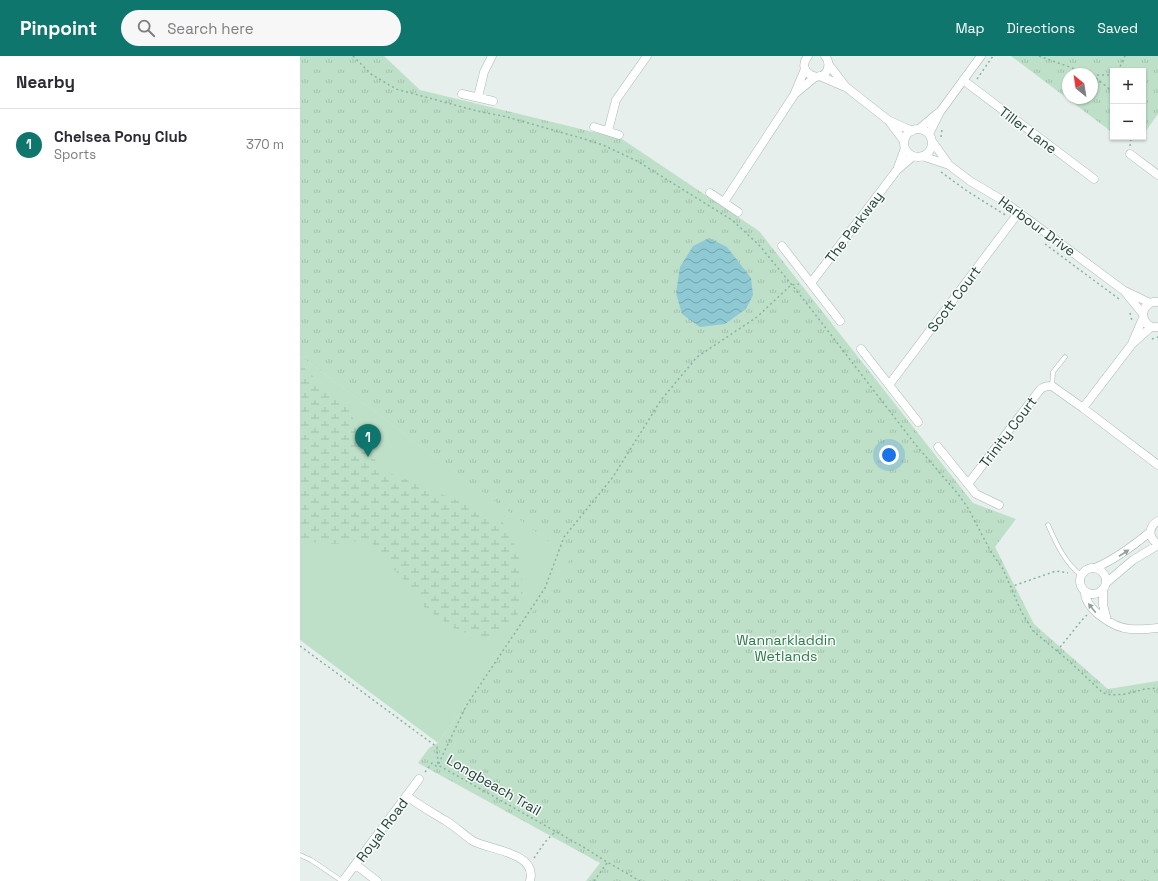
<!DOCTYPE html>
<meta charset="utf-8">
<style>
:root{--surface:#fff;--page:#f7f7f7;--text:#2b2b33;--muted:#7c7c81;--line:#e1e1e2;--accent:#0f766e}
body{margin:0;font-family:"Space Grotesk",sans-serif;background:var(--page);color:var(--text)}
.controls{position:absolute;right:12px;top:12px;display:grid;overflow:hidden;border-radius:0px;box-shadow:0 1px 3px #0004}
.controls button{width:36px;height:36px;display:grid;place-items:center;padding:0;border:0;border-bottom:1px solid var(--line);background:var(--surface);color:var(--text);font:20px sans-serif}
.compass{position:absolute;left:762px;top:12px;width:36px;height:36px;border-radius:50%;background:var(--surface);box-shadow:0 1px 3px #0004;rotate:330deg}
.you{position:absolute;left:589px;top:399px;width:14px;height:14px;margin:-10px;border:3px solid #fff;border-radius:50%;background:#1a73e8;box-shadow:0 0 0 6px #1a73e833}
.badge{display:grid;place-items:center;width:26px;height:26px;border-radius:50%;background:var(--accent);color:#fff;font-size:13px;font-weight:700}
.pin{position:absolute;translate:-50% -33px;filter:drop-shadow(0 1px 2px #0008)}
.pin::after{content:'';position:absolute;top:21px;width:14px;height:12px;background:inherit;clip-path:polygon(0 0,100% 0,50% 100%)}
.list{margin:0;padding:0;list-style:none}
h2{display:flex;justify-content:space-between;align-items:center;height:52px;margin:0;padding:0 16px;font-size:17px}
h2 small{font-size:13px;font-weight:400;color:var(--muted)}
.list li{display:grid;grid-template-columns:26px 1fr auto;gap:12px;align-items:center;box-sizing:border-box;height:72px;padding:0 16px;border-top:1px solid var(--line)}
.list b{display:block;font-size:15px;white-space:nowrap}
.list p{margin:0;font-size:13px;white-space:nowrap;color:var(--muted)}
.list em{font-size:13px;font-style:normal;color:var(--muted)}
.icon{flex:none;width:22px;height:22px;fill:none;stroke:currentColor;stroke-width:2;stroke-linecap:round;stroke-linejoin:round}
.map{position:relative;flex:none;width:858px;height:825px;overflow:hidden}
header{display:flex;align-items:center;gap:24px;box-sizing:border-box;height:56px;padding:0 20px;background:var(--accent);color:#fff}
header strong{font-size:19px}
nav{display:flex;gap:22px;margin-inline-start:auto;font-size:14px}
.search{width:280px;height:36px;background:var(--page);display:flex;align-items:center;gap:10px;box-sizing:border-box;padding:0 14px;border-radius:22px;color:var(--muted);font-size:15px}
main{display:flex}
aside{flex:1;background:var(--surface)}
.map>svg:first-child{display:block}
.grass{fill:#bfe0c8}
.wetland{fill:url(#wetland-marsh)}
.park{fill:url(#park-tufts);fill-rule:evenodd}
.water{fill:url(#water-waves)}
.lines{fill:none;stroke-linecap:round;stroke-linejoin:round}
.lane-casing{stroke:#a8b8b2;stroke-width:5}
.street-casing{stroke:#a8b8b2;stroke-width:9}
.path{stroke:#86b3a5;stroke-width:1.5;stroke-dasharray:2 3;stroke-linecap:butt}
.lane{stroke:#fff;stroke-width:4}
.street{stroke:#fff;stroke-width:8}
.oneway{fill:#92a09c}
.labels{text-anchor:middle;stroke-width:3;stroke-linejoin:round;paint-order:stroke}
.street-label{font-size:14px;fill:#24423a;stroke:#f7fbf9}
.park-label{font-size:14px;fill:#2d7a4b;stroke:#f7fbf9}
</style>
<header>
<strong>Pinpoint</strong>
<div class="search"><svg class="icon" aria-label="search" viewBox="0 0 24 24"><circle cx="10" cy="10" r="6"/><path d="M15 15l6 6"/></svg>Search here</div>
<nav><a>Map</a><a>Directions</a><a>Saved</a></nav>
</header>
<main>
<aside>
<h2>Nearby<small></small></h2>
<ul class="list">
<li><span class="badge">1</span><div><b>Chelsea Pony Club</b><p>Sports</p></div><em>370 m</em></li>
</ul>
</aside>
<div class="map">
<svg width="858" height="825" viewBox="0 0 858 825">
<defs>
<pattern id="wetland-marsh" width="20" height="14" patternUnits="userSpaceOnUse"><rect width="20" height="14" fill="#bfe0c8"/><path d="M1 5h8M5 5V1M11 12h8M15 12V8" fill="none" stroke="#a4c1ad"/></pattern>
<pattern id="park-tufts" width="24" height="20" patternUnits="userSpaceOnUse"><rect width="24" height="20" fill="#bfe0c8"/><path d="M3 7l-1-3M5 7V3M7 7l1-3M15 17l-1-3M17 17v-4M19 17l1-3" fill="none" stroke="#a4c1ad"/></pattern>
<pattern id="water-waves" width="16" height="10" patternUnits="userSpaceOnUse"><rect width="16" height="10" fill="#8ec9d4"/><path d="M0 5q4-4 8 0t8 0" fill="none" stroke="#74a5ad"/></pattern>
</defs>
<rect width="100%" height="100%" fill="#e6efeb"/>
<path class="grass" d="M0,300l272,202 -134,185 -138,-103z"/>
<path class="wetland" d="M0,308l51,48 10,28 21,30 89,36 38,20 12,39 2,39 -12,23 -28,13 -29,-12 -29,-20 -13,-19 -33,-36 -10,-14c-22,4 -48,9 -69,-1z"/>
<path class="park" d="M0,0h84l36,34 202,49 137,92 214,272 43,16 -21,28 39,77 74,65 50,-8v200h-572l14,-18 -182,-100 11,-15 9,-5 133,-185 -271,-202z
M711,0h147v58l-15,21v-64h-30v62zM768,18h24v24h-24z"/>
<path class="water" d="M409,182l18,9 24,31 2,17 -7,14 -21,15 -25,3 -18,-13 -6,-21 4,-26 13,-21z"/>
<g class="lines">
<g class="lane-casing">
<path id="lane" d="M752,330l1,-14 12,-15
M748,469c8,18 17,38 33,50
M0,799l11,5 31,21"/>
</g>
<g class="street-casing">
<path id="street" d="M508,0c-14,17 15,30 20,12 1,-5 0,-9 -3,-12
M529,9l17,22 42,33 24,11
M520,20l23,10
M663,24l131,99
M496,37l19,-16
M162,38l31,7
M178,41l6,-25 8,-16
M589,65l15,20
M294,71l25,8
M619,73l19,-16
M604 87a14 14 0 1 1 28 0a14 14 0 1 1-28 0Z
M308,75l8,-31 31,-44
M629,78l11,-22 41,-56
M632,85l17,24
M830,98l28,21
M622,100l27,9 21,16 32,19 121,90 27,13
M597,114l8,-22
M410,137l28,19
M424,146l70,-107 11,-26
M482,190l58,75
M511,227l86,-113 16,-14
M825,236l18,22
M858,246c-8,-1 -14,4 -15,12 1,9 6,14 15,13
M833,285l10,-23
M561,293l57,73
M589,329l130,-173
M783,352l49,-64 19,-17
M638,391l38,47 23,11
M668,428l71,-93c4,-5 8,-5 13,-5l31,22 75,57
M858,465c-10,6 -10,17 0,23
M780 525a13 13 0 1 1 26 0a13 13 0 1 1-26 0Z
M795,512c21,-9 38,-22 55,-36
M806,527l27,-23 25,-15
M803,534v15l4,15
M785,535c-1,18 29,37 45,38 9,1 19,0 28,-1
M107,740c13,10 26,17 39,25 10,6 18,14 27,20 16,9 65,11 57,40
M56,809l21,16
M43,825l76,-102"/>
</g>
<path class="path" d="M53,0l18,18 25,15 81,22 30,6 74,21 22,7 34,16 95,59 27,25 42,51 114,148 43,50 10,14 23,44 12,17 18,42 12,20 36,30 34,32 9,2 14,-1 19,-5 13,-1
M739,0l50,18
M818,15l7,-15
M792,19l21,17
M792,19h18l3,-2
M677,23l16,-23
M641,81l1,-8
M830,90l1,-9
M641,116l26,19 40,25
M745,188l74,55
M830,257l2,8
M852,283l6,-2
M710,531l46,-16 12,2
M0,590l137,101 1,18 147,83 22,14 33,19
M757,595l25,-31 5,-5
M125,716l7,-9 4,3 2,-1 28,-59 79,-118 19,-51 49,-60 48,-77 36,-43 60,-40 34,-32 8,-1
M234,802l11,-16 10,-10
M294,825l13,-18"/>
<use href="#lane" class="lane"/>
<use href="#street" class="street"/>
</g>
<defs><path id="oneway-solid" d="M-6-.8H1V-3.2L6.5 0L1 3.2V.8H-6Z"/></defs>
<g class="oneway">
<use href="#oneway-solid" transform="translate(824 497) rotate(-33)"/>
<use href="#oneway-solid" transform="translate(792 552) rotate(-129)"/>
</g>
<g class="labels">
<g class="street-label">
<text transform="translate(728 74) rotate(37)" y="5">Tiller Lane</text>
<text transform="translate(737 170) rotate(36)" y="5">Harbour Drive</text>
<text transform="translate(554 171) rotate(-53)" y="5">The Parkway</text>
<text transform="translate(654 243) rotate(-53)" y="5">Scott Court</text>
<text transform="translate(708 376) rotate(-53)" y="5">Trinity Court</text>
<text transform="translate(194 729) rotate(30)" y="5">Longbeach Trail</text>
<text transform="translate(82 774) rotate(-53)" y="5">Royal Road</text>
</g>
<g class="park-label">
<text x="486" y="589">Wannarkladdin<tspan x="486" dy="16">Wetlands</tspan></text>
</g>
</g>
</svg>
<div class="controls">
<button>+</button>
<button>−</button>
</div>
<svg class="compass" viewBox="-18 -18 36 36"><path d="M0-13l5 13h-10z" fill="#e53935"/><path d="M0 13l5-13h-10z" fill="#7c7c81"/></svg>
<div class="you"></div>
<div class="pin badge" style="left:68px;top:401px">1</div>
</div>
</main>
